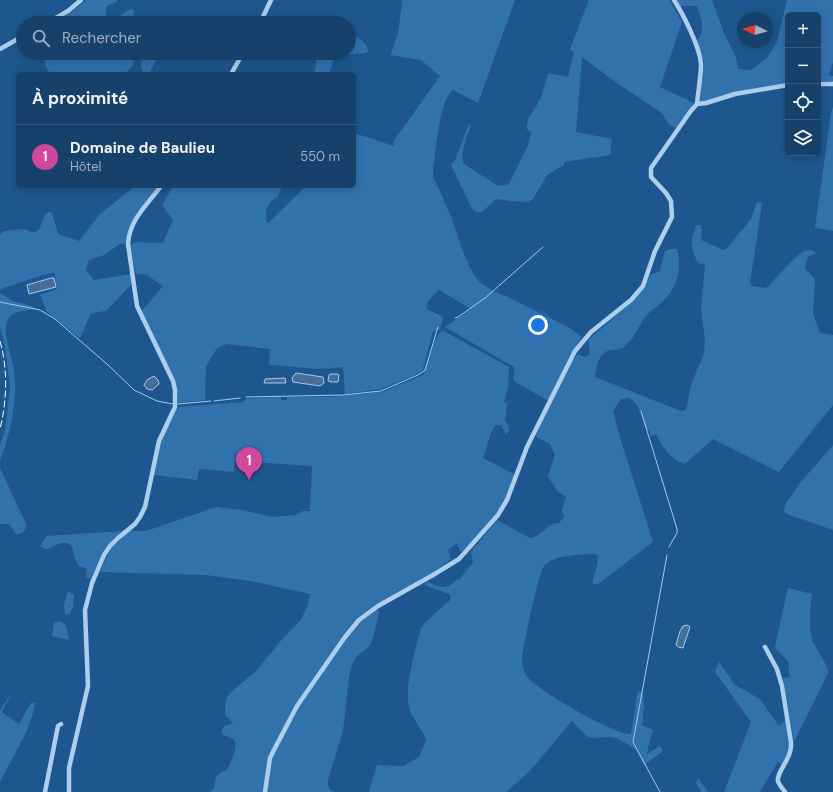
<!DOCTYPE html>
<html lang="fr">
<meta charset="utf-8">
<style>
:root{--surface:#16416b;--page:#234c73;--text:#f1f3f6;--muted:#9eafc1;--line:#355a7e;--accent:#8bbbb9}
body{margin:0;font-family:"DM Sans",sans-serif;background:var(--page);color:var(--text)}
.controls{position:absolute;right:12px;top:12px;display:grid;overflow:hidden;border-radius:6px;box-shadow:0 2px 10px #0003}
.controls button{width:36px;height:36px;display:grid;place-items:center;padding:0;border:0;border-bottom:1px solid var(--line);background:var(--surface);color:var(--text);font:20px sans-serif}
.compass{position:absolute;left:737px;top:12px;width:36px;height:36px;border-radius:50%;background:var(--surface);box-shadow:0 2px 10px #0003;rotate:276deg}
.you{position:absolute;left:538px;top:325px;width:14px;height:14px;margin:-10px;border:3px solid #fff;border-radius:50%;background:#1a73e8;box-shadow:0 0 0 6px #1a73e833}
.badge{display:grid;place-items:center;width:26px;height:26px;border-radius:50%;background:var(--accent);color:#fff;font-size:13px;font-weight:700}
.pin{position:absolute;translate:-50% -33px;filter:drop-shadow(0 1px 2px #0008)}
.pin::after{content:'';position:absolute;top:21px;width:14px;height:12px;background:inherit;clip-path:polygon(0 0,100% 0,50% 100%)}
.list{margin:0;padding:0;list-style:none}
h2{display:flex;justify-content:space-between;align-items:center;height:52px;margin:0;padding:0 16px;font-size:17px}
h2 small{font-size:13px;font-weight:400;color:var(--muted)}
.list li{display:grid;grid-template-columns:26px 1fr auto;gap:12px;align-items:center;box-sizing:border-box;height:64px;padding:0 16px;border-top:1px solid var(--line)}
.list b{display:block;font-size:15px;white-space:nowrap}
.list p{margin:0;font-size:13px;white-space:nowrap;color:var(--muted)}
.list em{font-size:13px;font-style:normal;color:var(--muted)}
.icon{flex:none;width:22px;height:22px;fill:none;stroke:currentColor;stroke-width:2;stroke-linecap:round;stroke-linejoin:round}
.map{position:relative;flex:none;width:833px;height:792px;overflow:hidden}
.search{position:absolute;background:var(--surface);box-shadow:0 2px 10px #0003;left:16px;top:16px;width:340px;height:44px;display:flex;align-items:center;gap:10px;box-sizing:border-box;padding:0 14px;border-radius:22px;color:var(--muted);font-size:15px}
.panel{position:absolute;background:var(--surface);box-shadow:0 2px 10px #0003;left:16px;top:72px;width:340px;height:116px;border-radius:6px}
.map>svg:first-child{display:block}
.green{fill:#3172ad}
.water{fill:#466e96;stroke:#a0caef}
.lines{fill:none;stroke-linecap:round;stroke-linejoin:round}
.stream{stroke:#a0caef;stroke-width:1}
.minor{stroke:#adceed;stroke-width:4.5}
.rail{stroke:#fff;stroke-width:1;stroke-dasharray:7 3;stroke-linecap:butt}
</style>
<div class="map">
<svg width="833" height="792" viewBox="0 0 833 792">
<rect width="100%" height="100%" fill="#1e578f"/>
<path class="green" d="M86,0h31v2l-11,4v9l3,4c10,1 15,-9 24,-10l2,14h-82l19,-11z
M401,0h114l-37,103 -25,-13c-14,10 -17,62 -20,79v8c7,14 13,28 19,42 6,17 16,53 29,64 8,6 18,11 27,14l62,31 12,9 -16,26 -8,21 -9,17 -34,-19c-3,-5 1,-10 -1,-15l-69,-40 26,-18 -32,-19c-6,6 -14,11 -12,19l14,7 2,3 -3,10 -7,3 -11,40 -41,17 -36,5 -2,-27 -23,2 -51,-4 1,-16 -43,-5 -10,4 -11,19 -1,33 -27,3 -1,-13 -37,-77 23,-27 -16,-11 -11,-1 -6,-29 6,-3 27,1 10,-23 -11,-15 11,-19h109l-4,11 -6,3 -6,10v11l2,2 38,-37h48v-53l40,13 -1,-4 47,-66 -19,-16 -30,-5v-2l7,-20 4,-30z
M589,0h80l13,22 -22,65 34,16 -1,2 -17,23 -7,-3 -7,-12 -41,-27 -39,-29 -6,75 36,7 -2,16 -46,7v3l-17,10 -14,24 -5,3 -19,-1 -11,-2 -3,1 -13,12h-5l-5,-3 -21,-44 4,-5 14,-36h2c-3,11 -12,28 -7,40l34,22 11,-2 19,-39 3,-13 -4,-3c0,-14 7,-17 12,-28 4,-8 6,-18 9,-27 7,-1 13,2 20,3l6,-25 -4,-3z
M676,0h36l12,33 12,24 2,12 13,1 16,-12 10,-16 10,-42h46v62l-4,13 4,1v6l-15,-1v-66h-30v68l-84,19 -5,-1 5,-39 -7,-21c9,-11 4,-23 0,-35h-18z
M349,33c8,5 19,8 19,19 -11,4 -25,0 -34,6l-5,16h-15l4,-21h31z
M45,53h90l-2,12 -8,9h-74c-6,-6 -8,-13 -6,-21z
M142,53h18l-9,17v4h-7l-3,-7z
M833,107v124l-18,-3 16,-115z
M135,186h23c-12,18 -32,34 -32,57l-6,1 -16,11 -15,5 -3,10 8,10 37,-6 1,10 -26,27 -15,2 -11,25 -33,-26 -7,-17 17,-6 -2,-16 -9,1 -46,15v-54l4,-4 20,-2 8,3 6,-1c5,-7 3,-12 10,-19l4,1 6,21 21,7 21,-27z
M757,202l5,1 -12,80 2,3 13,2 3,-1c7,-8 29,-34 37,-36 4,-1 7,-1 10,1v2l-7,3c-7,15 1,13 7,22l-2,35 7,19 13,2v70l-54,67 -66,-33 -28,25c-15,-5 -22,-16 -29,-30l-5,2 -2,-6 -3,-1c-4,-9 -6,-24 -15,-30 -3,-2 -7,0 -10,0l-8,12 5,20 35,111 -55,42h-4l-2,-1 5,-18 1,-9 -2,-2c-14,1 -42,0 -52,12 -5,6 -22,84 -22,94 0,4 2,12 4,15 6,13 91,61 105,59l6,-39 1,-3h5l1,15 -2,18 11,5 -5,18 -1,6 13,-8 3,5 -19,14 -7,-14 -8,-6 -11,-6 -7,-2 -18,1 -5,-1 -16,-16 -43,51 -23,20h-137l8,-27 26,1 16,-9 7,-17c-4,-12 -14,-21 -17,-33 -5,-23 7,-57 12,-79l3,-4 22,-21 3,-1 2,-5 -2,-3 -24,-9 1,-3c13,4 21,10 31,-3l2,1 14,-18 -2,-10 26,-32 33,18c3,-1 7,-2 9,-4 8,-5 10,-11 20,-11l5,-6 -2,-7 4,-13 -9,-6 -9,-15 7,-21 -5,-11 -14,-7 6,-16 31,-61 5,-6 7,3 5,-3 -2,-14 44,-38 12,-14 6,-13 10,-4 5,-20 5,-2h7c5,18 1,38 -13,51 -6,6 -13,10 -18,16 -8,10 -11,22 -21,30 -10,9 -20,-4 -28,19 -1,4 -2,7 -2,12l86,34 5,-1 5,-25 13,-32 1,-12 -4,-34 4,-42 -7,-2c-8,-17 -8,-20 -2,-38h5l1,7 -1,8 22,10 4,-2 24,-29z
M0,293l13,8 22,6 -1,2c-9,2 -24,2 -27,13 -4,12 3,27 5,39 2,7 3,14 3,21 1,26 -6,55 -15,79v-15l5,-17 3,-22 2,-21 -5,-40 -5,-19z
M442,330l67,37 -1,19 -4,16 3,1 -2,18 3,3 1,7 -3,3 -5,-9h-5c-8,9 -8,22 -13,33l33,17c-4,9 -8,20 -13,29 -9,15 -29,37 -42,48l-4,-9 -9,7 3,9 -19,14 -55,31 1,6 1,2 -6,26 -3,8 -13,10 -5,8 -3,13 -6,54 -15,49v5l3,6 6,1h-127l4,-3c1,-12 1,-15 13,-19 3,-7 13,-26 6,-31 -4,-2 -8,-3 -12,-6l3,-7 9,-3 -8,-8v-10l2,-8 5,-6 24,-20 28,-34 17,-17 7,-16 2,-10 -60,-13 -44,-6 -106,-3 11,-24 18,-17h17l70,-24 26,3 31,7 22,-2 8,-4h7l2,-45 -77,-5 -1,11 -35,-3 -2,11 -43,-5 7,-34 15,-31 4,-3 62,-5 4,-3 35,-2v3h6v-3h42l53,-5 41,-17 13,-37z
M833,445v85l-46,-16 -3,-2 1,-7 15,-22z
M0,468l27,58 -4,6 -6,3 -8,-11h-9z
M122,531c-17,15 -23,28 -31,48l-5,-2 1,-8 -8,-3 -4,-7 -3,-13 -4,-3h-7l-14,6 -7,-2 6,-11z
M788,588l24,6c-2,15 -4,33 1,48 4,9 15,22 15,31l-34,69 -11,-64 7,-1 -2,-16 -13,-13 2,-11z
M68,591l6,4 -1,12 -3,7 -5,1c-2,-9 0,-16 3,-24z
M58,621c10,2 9,10 11,19l-17,-4 2,-13z
M719,662l16,23 25,14 19,27 7,-7 3,22v11l-7,14 -4,-5 -18,31h-36l27,-70 -36,-50z
M12,693l-10,19 17,12 12,-21 4,-1c-2,25 -24,57 -35,80v-72z
M698,778l10,14h-7l-5,-9z"/>
<path class="water" d="M51,278h3l2,9 -27,7 -2,-9z
M296,373l27,4 1,6 -4,3 -27,-4 -1,-4z
M331,374h6l2,1 -1,7h-6l-4,-1 1,-6z
M154,376l4,4 1,4 -7,6 -5,-1 -3,-4 3,-5z
M285,378l1,5h-22l1,-4z
M688,625l2,2 -7,21 -5,-1 -2,-2 4,-14 3,-5z"/>
<g class="lines">
<path class="stream" d="M0,302l40,8 15,9 52,45 27,26 23,11 16,3
M455,318l3,-1 27,-19 58,-51
M246,397l97,-2 38,-4 39,-17 5,-4 13,-43
M214,401l26,-3
M178,404l33,-3
M641,411l36,118v4l-8,14
M660,792l-27,-50 34,-187"/>
<path class="minor" d="M674,0c9,14 26,47 27,64 0,13 -3,27 -4,40
M47,23l21,-12 13,-11
M260,23l11,-23
M0,49l23,-13
M231,74l12,-21
M818,84h15
M697,104l9,-1 29,-9 53,-9
M765,647l12,22 5,17 9,56c2,16 -15,30 -13,39 1,4 5,8 7,11
M45,792l13,-66 3,-2
M69,792v-24l19,-82 -3,-76 7,-27 12,-28 6,-9 8,-8 17,-14 5,-7 5,-10 14,-66 16,-34v-17l-2,-9 -36,-75 -9,-62c1,-24 20,-40 33,-58
M265,792l5,-34 5,-10 22,-42 48,-69 14,-17 19,-14 55,-31 26,-16 39,-44 9,-15 20,-53 48,-96 16,-19 40,-32 12,-14 12,-35 17,-34 -1,-16 -5,-8 -15,-16v-9l39,-56 7,-8"/>
<path class="rail" d="M0,341c8,28 7,60 0,88"/>
</g>
</svg>
<div class="controls">
<button>+</button>
<button>−</button>
<button><svg class="icon" aria-label="locate" viewBox="0 0 24 24"><circle cx="12" cy="12" r="6"/><path d="M12 2v4M12 18v4M2 12h4M18 12h4"/></svg></button>
<button><svg class="icon" aria-label="layers" viewBox="0 0 24 24"><path d="M12 4l9 5-9 5-9-5zM3 14l9 5 9-5"/></svg></button>
</div>
<svg class="compass" viewBox="-18 -18 36 36"><path d="M0-13l5 13h-10z" fill="#e53935"/><path d="M0 13l5-13h-10z" fill="#9eafc1"/></svg>
<div class="you"></div>
<div class="pin badge" style="left:249px;top:480px;background:#d1479c">1</div>
<div class="search"><svg class="icon" aria-label="search" viewBox="0 0 24 24"><circle cx="10" cy="10" r="6"/><path d="M15 15l6 6"/></svg>Rechercher</div>
<section class="panel">
<h2>À proximité<small></small></h2>
<ul class="list">
<li><span class="badge" style="background:#d1479c">1</span><div><b>Domaine de Baulieu</b><p>Hôtel</p></div><em>550 m</em></li>
</ul>
</section>
</div>
